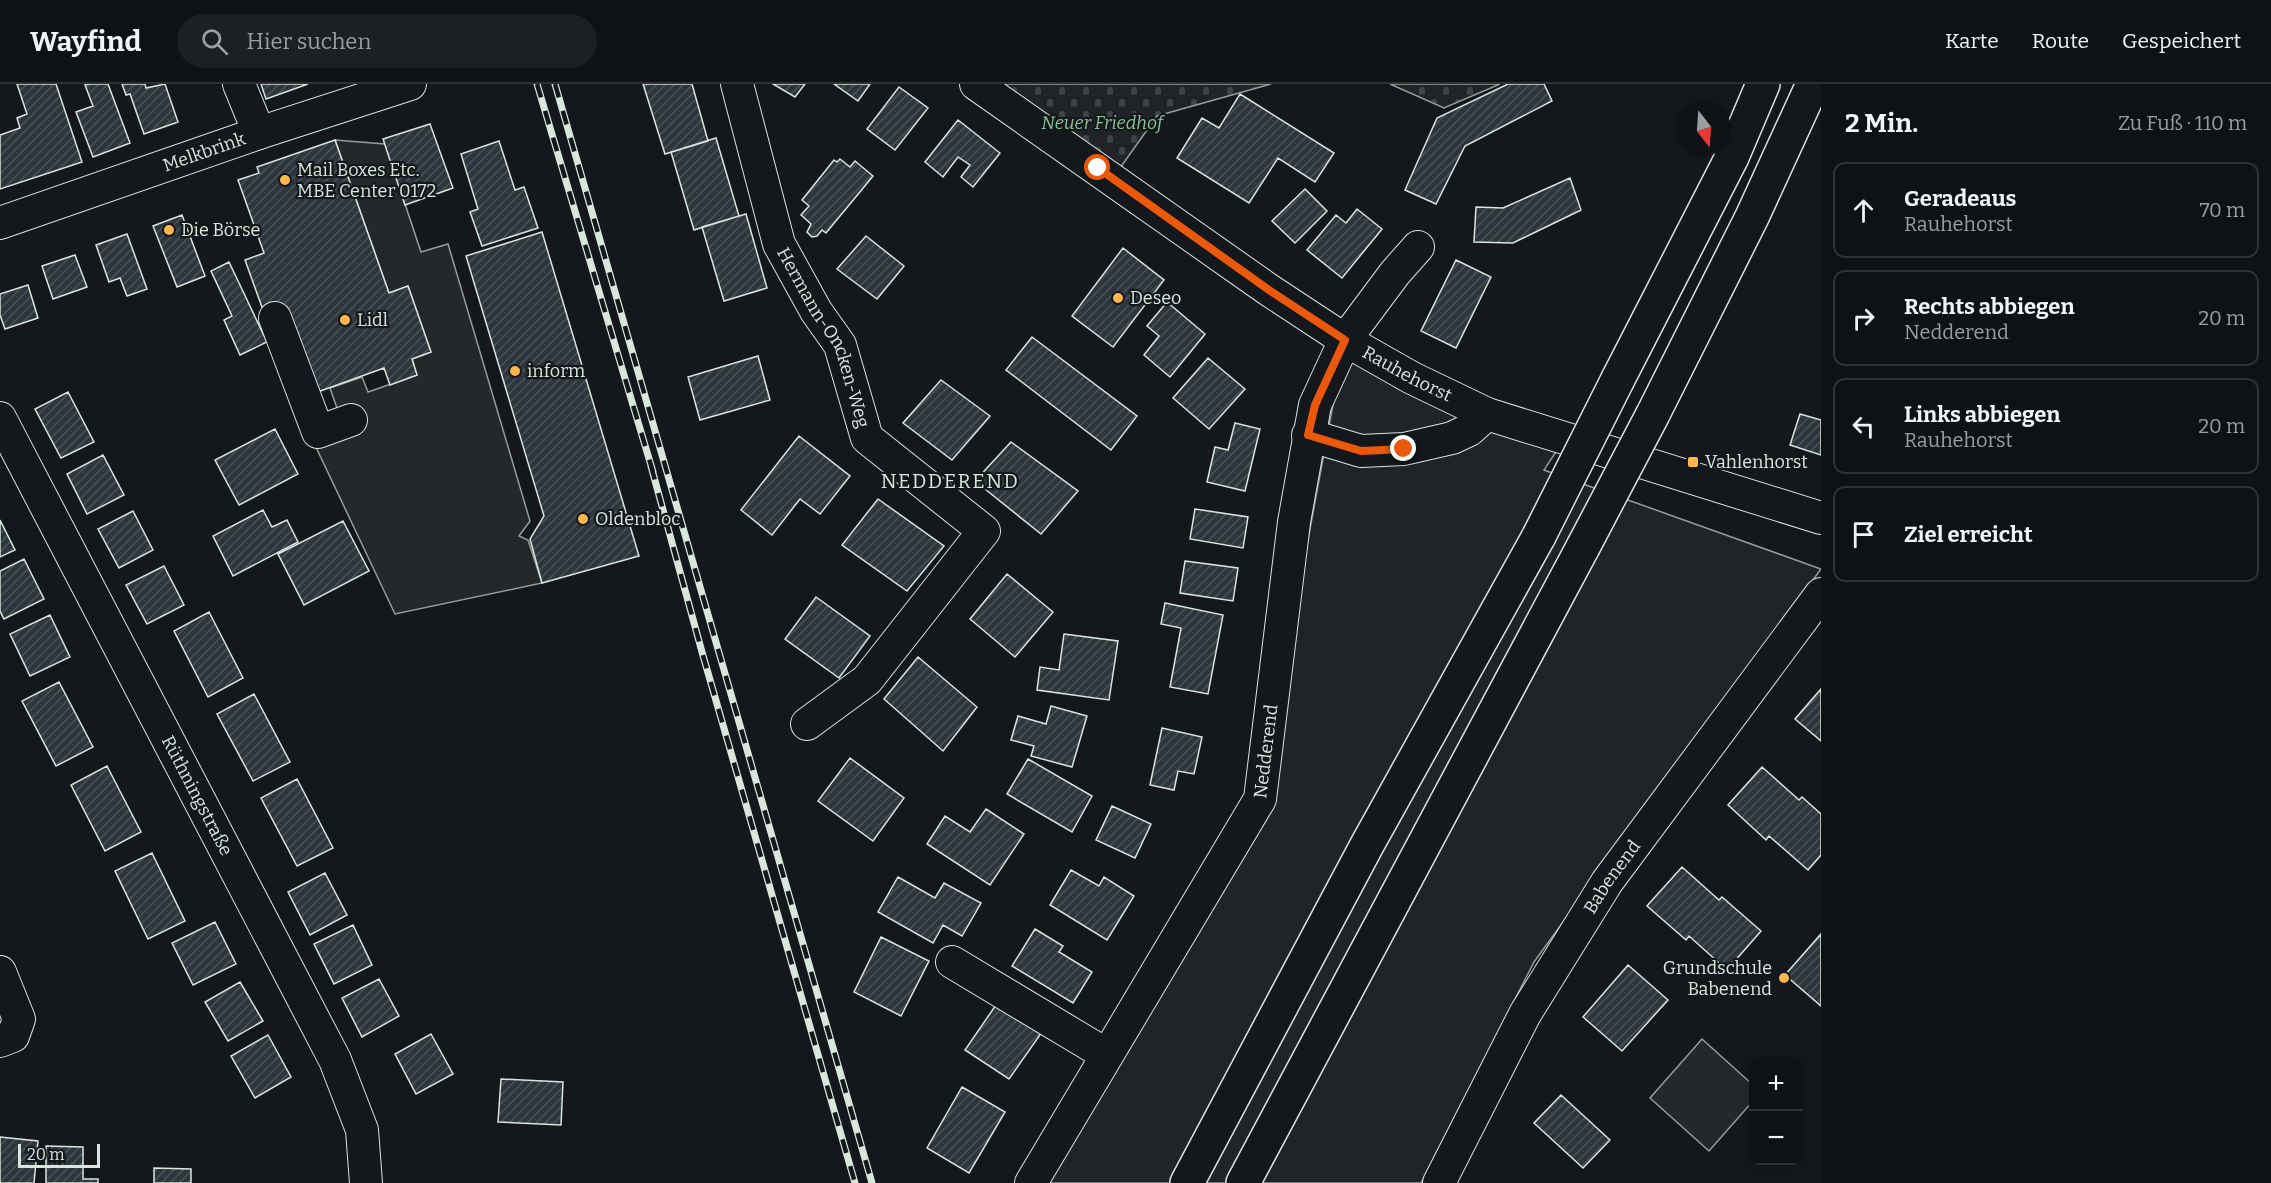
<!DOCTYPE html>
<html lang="de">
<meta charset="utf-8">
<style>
:root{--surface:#0f1215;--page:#1d2022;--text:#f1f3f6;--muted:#9b9ea0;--line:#2f3234}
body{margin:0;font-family:Bitter,serif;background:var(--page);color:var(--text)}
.controls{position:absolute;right:18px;bottom:18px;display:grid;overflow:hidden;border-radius:12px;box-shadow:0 3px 9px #0003}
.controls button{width:54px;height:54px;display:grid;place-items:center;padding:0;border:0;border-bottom:2px solid var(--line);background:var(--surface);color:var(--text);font:30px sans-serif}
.compass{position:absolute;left:1677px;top:18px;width:54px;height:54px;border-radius:50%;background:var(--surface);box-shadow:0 3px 9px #0003;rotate:163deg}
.scale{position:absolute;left:18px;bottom:15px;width:82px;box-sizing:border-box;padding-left:6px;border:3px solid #d8e6dc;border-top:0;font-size:16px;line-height:21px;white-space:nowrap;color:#d8e6dc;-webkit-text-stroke:4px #14181c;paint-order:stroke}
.stop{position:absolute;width:18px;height:18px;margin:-14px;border:4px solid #ea580c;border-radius:50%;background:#fff}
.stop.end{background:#ea580c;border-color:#fff;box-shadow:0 2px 6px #0008}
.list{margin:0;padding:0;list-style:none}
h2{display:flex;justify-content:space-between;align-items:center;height:78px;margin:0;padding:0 24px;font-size:26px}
h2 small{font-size:20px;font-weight:400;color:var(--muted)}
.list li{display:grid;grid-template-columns:39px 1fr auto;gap:18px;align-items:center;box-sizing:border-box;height:96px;margin:0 12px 12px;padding:0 12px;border:2px solid var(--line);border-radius:12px}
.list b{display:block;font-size:22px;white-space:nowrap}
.list p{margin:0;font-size:20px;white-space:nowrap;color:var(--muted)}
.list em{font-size:20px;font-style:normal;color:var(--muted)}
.icon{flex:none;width:33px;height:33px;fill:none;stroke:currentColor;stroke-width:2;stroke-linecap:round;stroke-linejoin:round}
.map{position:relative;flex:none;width:1821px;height:1099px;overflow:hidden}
header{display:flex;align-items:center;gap:36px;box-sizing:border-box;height:84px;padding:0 30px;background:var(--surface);border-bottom:2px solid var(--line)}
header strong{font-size:28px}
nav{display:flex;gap:33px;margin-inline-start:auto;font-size:21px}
.search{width:420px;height:54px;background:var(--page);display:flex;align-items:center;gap:15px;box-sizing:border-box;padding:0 21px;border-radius:33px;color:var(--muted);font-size:22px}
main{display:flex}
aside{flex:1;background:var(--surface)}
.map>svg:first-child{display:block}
.grass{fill:#202428;stroke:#939e99;stroke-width:1.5}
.cemetery{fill:url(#cemetery-stones);stroke:#939e99;stroke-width:1.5}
.parking{fill:#24282b;stroke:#939e99;stroke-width:1.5}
.building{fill:url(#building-hatch);stroke:#d8e6dc;stroke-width:1.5}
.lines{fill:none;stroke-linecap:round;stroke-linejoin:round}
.minor-casing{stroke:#d8e6dc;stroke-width:34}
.highway-casing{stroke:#d8e6dc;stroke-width:36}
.minor{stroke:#14181c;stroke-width:32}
.highway{stroke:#14181c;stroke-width:33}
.rail-casing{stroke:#d8e6dc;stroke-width:7}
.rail{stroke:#14181c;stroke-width:4.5;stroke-dasharray:14;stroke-linecap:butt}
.highway-bridge-casing{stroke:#d8e6dc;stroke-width:36;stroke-linecap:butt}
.highway-bridge{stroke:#14181c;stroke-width:33}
.route{stroke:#ea580c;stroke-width:8}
.poi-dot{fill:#ffb74d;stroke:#14181c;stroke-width:2}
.labels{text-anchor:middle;stroke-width:4.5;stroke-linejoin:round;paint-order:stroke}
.park-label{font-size:18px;font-style:italic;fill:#8ac095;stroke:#14181c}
.street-label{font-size:18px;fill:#d8e6dc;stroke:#14181c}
.poi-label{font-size:18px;fill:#d8e6dc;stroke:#14181c;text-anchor:start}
.neighbourhood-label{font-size:20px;letter-spacing:1.5px;fill:#d8e6dc;stroke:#14181c}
</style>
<header>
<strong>Wayfind</strong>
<div class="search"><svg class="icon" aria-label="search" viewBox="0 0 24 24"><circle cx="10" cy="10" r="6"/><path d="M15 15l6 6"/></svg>Hier suchen</div>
<nav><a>Karte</a><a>Route</a><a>Gespeichert</a></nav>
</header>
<main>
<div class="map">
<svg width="1821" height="1099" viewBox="0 0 1821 1099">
<defs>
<pattern id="cemetery-stones" width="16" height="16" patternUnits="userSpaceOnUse" patternTransform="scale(1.5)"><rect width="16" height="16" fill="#202428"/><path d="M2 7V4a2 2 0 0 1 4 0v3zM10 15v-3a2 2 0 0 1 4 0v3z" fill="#404447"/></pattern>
<pattern id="building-hatch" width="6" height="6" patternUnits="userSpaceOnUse" patternTransform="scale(1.5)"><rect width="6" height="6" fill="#2c363c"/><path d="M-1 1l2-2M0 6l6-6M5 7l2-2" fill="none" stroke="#4a5358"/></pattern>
</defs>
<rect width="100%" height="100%" fill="#14181c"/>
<path class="grass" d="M1345,256l220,98 -21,32 277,99 -287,393 -113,221h-385l224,-384z"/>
<path class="cemetery" d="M976,0h295l-114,32 -44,62z
M1390,0h110l-56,24z"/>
<path class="parking" d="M335,56l50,4 36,108 27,-8 82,277 -11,15 9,4 14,43 -147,31 -90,-190 32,-16 -7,-20 32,-11 6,15 49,-17 -5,-16 19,-7 -23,-66 -19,7z
M1702,955l51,46v16l-44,50 -59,-53z"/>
<path class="building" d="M17,0h39l26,78 -82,27v-54l20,-7 -3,-10 10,-4z
M89,0h19l22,59 -37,14 -17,-45 17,-6 -8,-21z
M122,0h23l1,4 19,-4 13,38 -34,12 -14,-40 -4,1z
M261,0h47l-42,15z
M643,0h49l16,57 -43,13z
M773,0h32l-10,13z
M834,0h36l-12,17z
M1508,0h36l8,17 -87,45 -29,58 -31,-14 32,-72z
M899,3l29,21 -33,42 -28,-21z
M1240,10l94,59 -19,29 -37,-24 -29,45 -72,-45 25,-40 17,10z
M958,36l42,33 -27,34 -12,-10 9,-12 -12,-8 -15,20 -18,-15z
M430,40l23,64 -48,17 -22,-66z
M716,54l23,78 -45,14 -23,-78z
M335,56l54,153 19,-7 23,66 -19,7 5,16 -27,10 -6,-17 -72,26 -45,-73 -22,-61 19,-7 -26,-73 21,-7 -2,-6z
M499,57l16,49 9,-3 14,41 -56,18 -12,-34 8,-3 -17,-55z
M840,75l10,8 5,-6 18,15 -47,57 -4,-3 -5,6 -5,1 -5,-5 4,-8 -10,-9 8,-9 -7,-6 32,-40 3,2z
M1570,94l11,32 -68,33 -39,-1 2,-35 27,1z
M1305,105l22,22 -32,32 -23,-22z
M1357,125l25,20 -40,49 -35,-28 29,-35 10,8z
M746,130l21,74 -43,13 -22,-74z
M182,131l23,61 -28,11 -24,-61z
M542,148l97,324 -97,27 -12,-44 14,-23 -78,-260z
M127,150l20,55 -20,7 -7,-18 -11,4 -13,-37z
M866,152l38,30 -27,33 -40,-30z
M1123,164l41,32 -51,67 -41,-31z
M75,171l12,32 -34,12 -11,-33z
M1456,176l35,17 -35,71 -35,-17z
M229,178l38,80 -27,13 -16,-35 8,-4 -21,-45z
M28,201l10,33 -33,11 -5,-14v-21z
M1167,218l38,32 -35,43 -26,-22 15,-19 -12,-10z
M1032,253l105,79 -26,34 -105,-80z
M758,272l12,44 -70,20 -12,-43z
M1208,274l37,31 -36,40 -36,-31z
M941,296l49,36 -38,44 -49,-37z
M68,308l26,50 -33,16 -26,-49z
M1800,330l21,6v35l-31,-10z
M1235,339l25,6 -15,62 -38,-9 8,-35 13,3z
M275,345l23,45 -59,31 -24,-45z
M799,352l51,40 -30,38 -20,-15 -28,36 -31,-25z
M1011,358l67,49 -37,43 -66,-53z
M103,371l21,40 -37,19 -20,-40z
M878,415l66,47 -37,45 -65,-46z
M1195,425l53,8 -5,31 -53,-9z
M263,426l9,17 15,-7 11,22 -65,34 -20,-40z
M133,427l20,39 -34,18 -21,-39z
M0,436l15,30 -15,7z
M343,437l26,50 -65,34 -26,-51z
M24,475l20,40 -40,20 -4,-8v-40z
M1185,477l53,7 -5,33 -53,-8z
M164,482l20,39 -37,19 -21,-39z
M1007,490l46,38 -38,45 -45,-38z
M816,513l54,39 -31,42 -54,-39z
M1165,519l58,12 -15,79 -38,-7 11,-59 -20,-4z
M209,528l34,66 -35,19 -34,-66z
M50,531l20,42 -40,19 -20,-42z
M1064,550l54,7 -9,59 -72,-10 3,-23 19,3z
M918,573l59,50 -34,44 -59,-52z
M59,598l34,65 -37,19 -34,-65z
M1821,605v52l-26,-22z
M254,610l36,68 -37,19 -36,-67z
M1051,622l36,10 -15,51 -41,-11 3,-10 -23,-6 7,-24 28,8z
M1162,644l40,9 -8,37 -16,-3 -4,19 -24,-5z
M850,674l54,40 -31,43 -55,-40z
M1028,675l64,37 -20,36 -65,-38z
M107,682l34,66 -36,19 -34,-66z
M1762,683l37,33 3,-3 19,17v41l-13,15 -39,-34 -3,4 -38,-35z
M297,695l36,69 -36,18 -36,-68z
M1112,722l39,18 -16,34 -39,-18z
M986,725l38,25 -34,51 -63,-41 18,-28 25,16z
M152,769l33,68 -37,18 -33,-68z
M1682,783l37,33 3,-3 39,34 -34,39 -38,-34 -3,4 -39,-34z
M1071,786l28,16 5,-9 30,19 -27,44 -57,-35z
M325,789l22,42 -37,20 -22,-43z
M898,793l37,21 9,-15 37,20 -19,33 -19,-11 -10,18 -55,-31z
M215,838l21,42 -43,21 -21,-42z
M353,841l19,40 -38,19 -20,-40z
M1035,845l28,17 -4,6 33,20 -19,31 -61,-37z
M1821,850v72l-36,-31z
M881,853l48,24 -28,55 -47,-24z
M1628,881l40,35 -46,51 -39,-34z
M379,895l20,37 -37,21 -20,-39z
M240,898l23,39 -35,20 -23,-39z
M998,918l44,30 -33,47 -44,-29z
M431,950l22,40 -37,20 -21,-40z
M268,951l23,42 -36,21 -24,-42z
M501,995l62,3 -2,43 -63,-3z
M962,1003l43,25 -36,61 -42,-25z
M1561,1011l49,45 -27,28 -49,-45z
M0,1053l38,4 -4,42h-34z
M46,1062l37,1v32h15v4h-52z
M154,1084l37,1v14h-37z"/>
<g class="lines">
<g class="minor-casing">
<g id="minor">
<path d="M239,0l20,49"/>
<path id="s1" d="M737,0l42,160 37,67 24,34 27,93 117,93 -117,149 -60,44"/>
<path id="s2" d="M976,0l293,206 76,50 67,38 75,36 334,104"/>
<path id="s3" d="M0,139l259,-90 151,-49"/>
<path d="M275,234l43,114 33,-12"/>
<path id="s4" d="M0,334l335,642 27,70 4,53"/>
<path d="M1308,351l53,16 43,-2 48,-11 17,-8 18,-16"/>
<path d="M952,878l155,93"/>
<path d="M0,888l19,47 -6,17 -13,5"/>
<path id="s5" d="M1031,1099l229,-384 34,-277 21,-117 30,-65 50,-67 23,-26"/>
<path id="s6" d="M1439,1099l86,-169 82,-132 214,-288"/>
</g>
</g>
<g class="highway-casing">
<path id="highway" d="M1618,295l114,-222 31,-73
M1653,330l99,-197 61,-133
M1187,1099l180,-338 172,-309
M1243,1099l340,-636"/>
</g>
<use href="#minor" class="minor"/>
<use href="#highway" class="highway"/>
<g class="rail-casing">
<path id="rail" d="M537,0l116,388
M555,0l317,1099
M651,382l51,186 153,531"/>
</g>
<use href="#rail" class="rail"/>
<g class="highway-bridge-casing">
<path id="highway-bridge" d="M1539,452l79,-157
M1583,463l70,-133"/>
</g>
<use href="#highway-bridge" class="highway-bridge"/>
</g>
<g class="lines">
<path class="route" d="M1098,84l171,122 76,50 -30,65 -7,30 53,16 43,-2"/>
</g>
<g class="poi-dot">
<circle cx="285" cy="96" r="6"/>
<circle cx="169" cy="146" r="6"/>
<circle cx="1118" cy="214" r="6"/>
<circle cx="345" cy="236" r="6"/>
<circle cx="515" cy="287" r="6"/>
<rect x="1687" y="372" width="12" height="12" rx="3"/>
<circle cx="583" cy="435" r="6"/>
<circle cx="1784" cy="894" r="6"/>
</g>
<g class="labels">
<g class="park-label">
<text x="1102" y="45">Neuer Friedhof</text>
</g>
<g class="street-label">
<text dy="6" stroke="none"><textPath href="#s3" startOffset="216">Melkbrink</textPath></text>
<text dy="6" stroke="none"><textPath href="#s1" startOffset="270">Hermann-Oncken-Weg</textPath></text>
<text dy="6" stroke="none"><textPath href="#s2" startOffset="520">Rauhehorst</textPath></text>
<text dy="6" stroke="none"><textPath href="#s5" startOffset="495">Nedderend</textPath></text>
<text dy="6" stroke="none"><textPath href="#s4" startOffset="426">Rüthningstraße</textPath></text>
<text dy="6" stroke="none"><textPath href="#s6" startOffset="352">Babenend</textPath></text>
</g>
<g class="poi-label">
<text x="297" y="92">Mail Boxes Etc.<tspan x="297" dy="21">MBE Center 0172</tspan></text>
<text x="181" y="152">Die Börse</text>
<text x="1130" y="220">Deseo</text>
<text x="357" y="242">Lidl</text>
<text x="527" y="293">inform</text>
<text x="1705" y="384">Vahlenhorst</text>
<text x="595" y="441">Oldenbloc</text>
<text x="1772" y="890" text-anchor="end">Grundschule<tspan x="1772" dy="21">Babenend</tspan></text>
</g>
<g class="neighbourhood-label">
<text x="950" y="404">NEDDEREND</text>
</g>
</g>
</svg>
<div class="controls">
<button>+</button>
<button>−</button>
</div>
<svg class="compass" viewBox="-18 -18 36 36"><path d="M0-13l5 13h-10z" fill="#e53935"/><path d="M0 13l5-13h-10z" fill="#9b9ea0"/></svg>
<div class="scale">20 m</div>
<div class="stop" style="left:1098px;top:84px"></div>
<div class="stop end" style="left:1404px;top:365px"></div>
</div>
<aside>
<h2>2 Min.<small>Zu Fuß · 110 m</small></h2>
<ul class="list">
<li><svg class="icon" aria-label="ahead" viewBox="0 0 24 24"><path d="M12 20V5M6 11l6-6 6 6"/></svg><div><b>Geradeaus</b><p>Rauhehorst</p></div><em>70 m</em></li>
<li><svg class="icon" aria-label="right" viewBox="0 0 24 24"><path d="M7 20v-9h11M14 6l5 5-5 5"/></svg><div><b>Rechts abbiegen</b><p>Nedderend</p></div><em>20 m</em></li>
<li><svg class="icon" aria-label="left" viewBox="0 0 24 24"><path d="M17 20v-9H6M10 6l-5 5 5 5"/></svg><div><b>Links abbiegen</b><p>Rauhehorst</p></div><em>20 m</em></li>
<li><svg class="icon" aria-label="arrive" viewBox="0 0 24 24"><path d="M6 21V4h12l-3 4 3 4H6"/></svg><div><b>Ziel erreicht</b></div></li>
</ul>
</aside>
</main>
